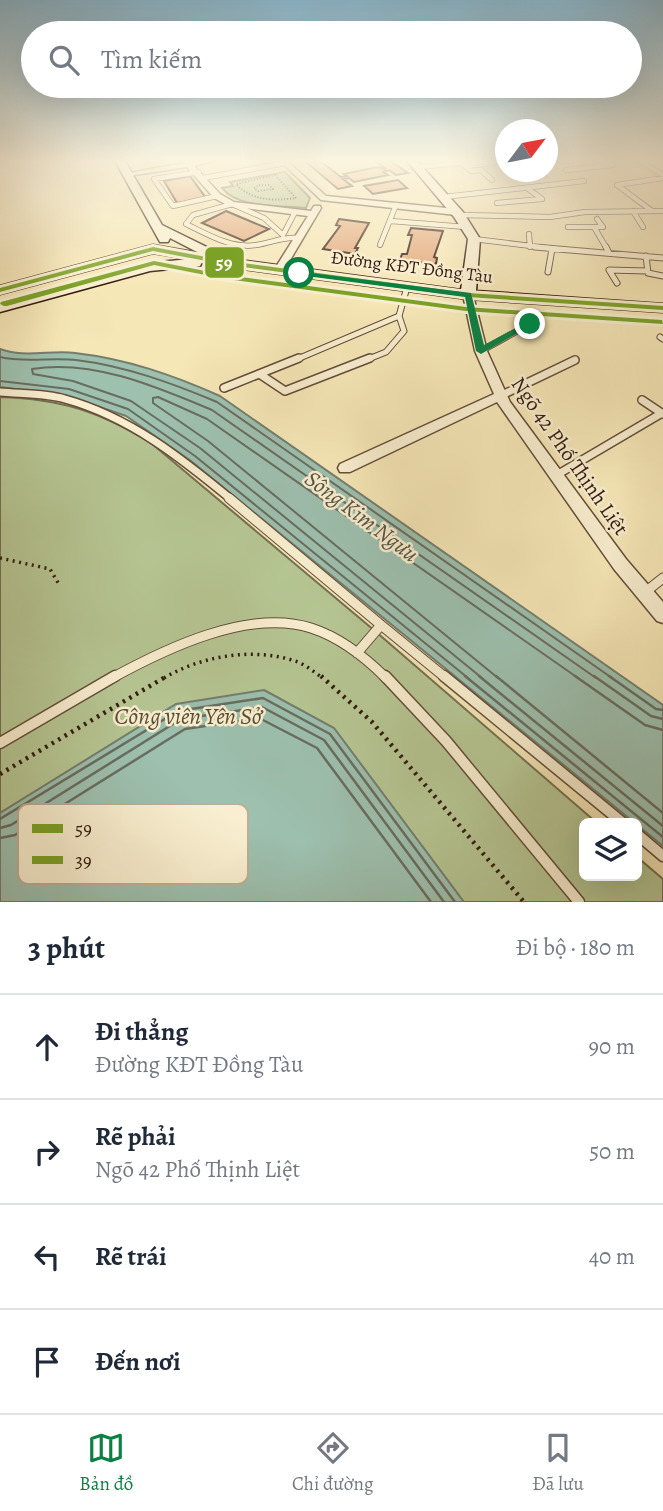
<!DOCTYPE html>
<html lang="vi">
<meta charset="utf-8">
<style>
:root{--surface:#fff;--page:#f2f2f3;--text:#1f2937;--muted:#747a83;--line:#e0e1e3;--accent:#0b8043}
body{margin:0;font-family:Alegreya,serif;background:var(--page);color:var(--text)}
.controls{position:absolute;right:21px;bottom:21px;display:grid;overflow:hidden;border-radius:10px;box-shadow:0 7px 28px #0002}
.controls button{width:63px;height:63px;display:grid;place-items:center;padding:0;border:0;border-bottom:2px solid var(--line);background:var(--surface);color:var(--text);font:35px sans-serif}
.compass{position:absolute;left:495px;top:119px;width:63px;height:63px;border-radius:50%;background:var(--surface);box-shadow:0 7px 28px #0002;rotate:58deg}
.stop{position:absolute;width:21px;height:21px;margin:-16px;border:5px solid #0b8043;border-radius:50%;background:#fff}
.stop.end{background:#0b8043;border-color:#fff;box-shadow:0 2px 7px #0008}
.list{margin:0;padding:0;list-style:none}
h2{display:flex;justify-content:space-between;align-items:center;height:91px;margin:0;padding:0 28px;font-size:30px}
h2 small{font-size:23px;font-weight:400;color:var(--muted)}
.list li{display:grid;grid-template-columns:46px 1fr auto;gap:21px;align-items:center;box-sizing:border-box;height:105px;padding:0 28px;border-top:2px solid var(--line)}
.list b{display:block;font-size:26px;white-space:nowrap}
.list p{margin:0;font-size:23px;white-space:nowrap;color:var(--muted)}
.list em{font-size:23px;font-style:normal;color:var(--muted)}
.icon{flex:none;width:38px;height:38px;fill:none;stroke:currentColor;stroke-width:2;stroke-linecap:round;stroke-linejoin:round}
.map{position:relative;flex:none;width:663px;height:902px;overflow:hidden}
.search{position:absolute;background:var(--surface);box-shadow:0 7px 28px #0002;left:21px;right:21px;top:21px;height:77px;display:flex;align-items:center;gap:18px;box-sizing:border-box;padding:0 24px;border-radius:38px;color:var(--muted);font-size:26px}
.sheet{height:511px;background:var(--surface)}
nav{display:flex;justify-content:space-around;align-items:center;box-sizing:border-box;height:98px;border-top:2px solid var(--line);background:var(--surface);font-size:19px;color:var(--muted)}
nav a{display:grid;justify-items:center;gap:4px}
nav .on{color:var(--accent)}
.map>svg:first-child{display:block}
.green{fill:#b6c794;stroke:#747052;stroke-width:2}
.water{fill:#9dc0af;stroke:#737e6f;stroke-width:2}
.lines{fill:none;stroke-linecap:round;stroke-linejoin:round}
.shore-far1{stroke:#686d5f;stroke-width:2}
.shore{stroke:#686d5f;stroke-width:2.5}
.building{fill:#e4ab7f;stroke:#331a0f;stroke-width:2}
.lane-far4-casing{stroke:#644d39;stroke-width:6}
.lane-far3-casing{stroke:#644d39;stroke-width:7}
.lane-far2-casing{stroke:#644d39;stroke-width:10}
.lane-far1-casing{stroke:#644d39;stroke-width:11}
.lane-casing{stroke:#644d39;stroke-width:13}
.street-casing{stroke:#644d39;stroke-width:3}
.secondary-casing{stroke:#331a0f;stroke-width:3}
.path-far2{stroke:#331a0f;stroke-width:2;stroke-dasharray:1 2;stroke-linecap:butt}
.path-far1{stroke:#331a0f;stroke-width:3.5;stroke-dasharray:2 4.5;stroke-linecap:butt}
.path{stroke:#331a0f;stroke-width:4.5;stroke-dasharray:2.5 5;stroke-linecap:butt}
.lane-far4{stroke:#f9efd0;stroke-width:4.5}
.lane-far3{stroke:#f9efd0;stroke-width:5}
.lane-far2{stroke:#f9efd0;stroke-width:7}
.lane-far1{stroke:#f9efd0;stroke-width:9}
.lane{stroke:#f9efd0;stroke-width:10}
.street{fill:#f9efd0;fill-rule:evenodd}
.secondary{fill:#f9efd0;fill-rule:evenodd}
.bus-1-casing{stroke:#f9efd0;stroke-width:6}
.bus-2-casing{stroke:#f9efd0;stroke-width:6}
.bus-1{fill:#7ca227;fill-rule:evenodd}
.bus-2{fill:#7ca227;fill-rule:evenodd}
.route{fill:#0b8043}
.labels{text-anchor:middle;stroke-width:5;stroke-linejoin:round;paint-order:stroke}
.far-street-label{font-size:18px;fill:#331a0f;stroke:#f9efd0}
.street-label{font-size:21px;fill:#331a0f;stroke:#f9efd0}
.water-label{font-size:23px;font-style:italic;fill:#585447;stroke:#f9efd0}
.near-park-label{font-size:24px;font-style:italic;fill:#5a4e37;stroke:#f9efd0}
.key{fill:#f9efd0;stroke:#beaf96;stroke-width:2}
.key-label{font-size:19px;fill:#331a0f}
.line-badge{stroke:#f9efd0;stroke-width:2.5}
.badge-label{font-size:19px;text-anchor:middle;font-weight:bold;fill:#fff}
</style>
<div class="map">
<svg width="663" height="902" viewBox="0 0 663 902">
<rect width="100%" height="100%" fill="#f6e7b7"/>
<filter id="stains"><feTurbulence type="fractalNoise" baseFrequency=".00286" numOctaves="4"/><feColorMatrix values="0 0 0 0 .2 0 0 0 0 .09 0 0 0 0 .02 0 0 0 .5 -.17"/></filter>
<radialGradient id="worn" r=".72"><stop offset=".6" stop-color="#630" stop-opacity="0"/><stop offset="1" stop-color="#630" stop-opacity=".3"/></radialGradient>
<path class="green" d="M285,172l25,26 -4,10c-24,-3 -68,1 -84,-20l11,-2 -3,-4z
M0,397c61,2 99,14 151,46l224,188 222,192h-13v53h53v-19l26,22v23h-663z"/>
<path class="water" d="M0,349c22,9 52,1 75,4 52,6 98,22 145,43l443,309v141l-472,-385 -65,-45 -58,-20 -68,-9z
M264,690l70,38 130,174h-464v-89l176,-109z"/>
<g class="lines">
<path class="shore-far1" d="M0,357c25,6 51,0 76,3 49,6 96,23 141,42l395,276
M0,381l69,8 59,20 67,47 273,222
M482,678l-282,-230 -69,-47 -58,-20 -40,-7 -1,-5c61,-10 125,18 180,41l384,268
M498,678l-290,-237 -55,-38v-5l5,-1 49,22 371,259"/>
<path class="shore" d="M465,676l198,161
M479,676l184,150
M496,676l167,137
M575,676l70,49 18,5
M594,676l57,40 12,3
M609,676l47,33 7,1
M0,819l178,-108 85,-13 67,36 125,168
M0,828l11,-3 170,-106 81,-12 62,33 120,162
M0,838l15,-3 170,-106 74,-11 58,30 114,154"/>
</g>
<path class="building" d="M305,161h15l21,16 6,-1 -3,-2 33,-7 9,2 -11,-8h15l18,12 -12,2 -7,-5 -6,2 5,3 -34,7 -5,-4 -6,1 9,7 -14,3z
M190,176l16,22 -29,5 -13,-22z
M398,180l9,8 -34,6 -9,-8z
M226,211l43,18 -25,12 -42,-18z
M339,219l30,4 -14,25h3l-3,6 -32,-5 17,-23 -4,-1z
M411,228l32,3 -9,26 3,1 -1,6 -36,-4 2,-6h5l5,-19h-4z"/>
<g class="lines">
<g class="lane-far4-casing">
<path id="lane-far4" d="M640,161l23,14
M465,166l29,-3
M418,167l44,-4 9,8 10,-1 11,10
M566,170l47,-5 -8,-4
M199,172l-45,7 19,27 44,-10
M203,178l83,-15
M444,197l140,-16
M497,203l45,-4 -15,-11
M633,211l10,16
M652,211l-35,-26 46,-7
M295,212l-12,23 -19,-17 -32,-14 -39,11 -7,9c21,10 45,25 70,21 16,-2 27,-9 44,-7
M459,215l91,2 35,-5 78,-1
M391,221l75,6
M568,227h35l-6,-8
M594,227l13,22
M529,234l1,13
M474,239l82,10
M380,245l16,-40"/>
</g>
<g class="lane-far3-casing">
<path id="lane-far3" d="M535,247l128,11
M606,247l3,6
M646,256l2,17 15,3
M548,272l4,-23
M617,283l-8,-13 38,1
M660,337l3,2
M481,351l49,-27
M295,360l104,-44 8,-29
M366,360l20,-8 18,-21 -5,-15"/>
</g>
<g class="lane-far2-casing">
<path id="lane-far2" d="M261,375l24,16 85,-33
M224,388l75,-30
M0,392c21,2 45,1 65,7 65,18 116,59 167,101
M500,396l75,-36
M642,400l21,14
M555,476l107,-63"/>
</g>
<g class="lane-far1-casing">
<path id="lane-far1" d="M229,498l152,127 -24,28
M644,593l19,-15
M381,625l65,53
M112,678c53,-29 137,-70 199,-50 28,9 54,29 75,50"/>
</g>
<g class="lane-casing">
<path id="lane" d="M385,676l61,65 133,161
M444,676l179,147
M0,743l115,-67
M637,834l26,22"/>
</g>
<g class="street-casing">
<path id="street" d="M182,161h31l-19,5 26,28 14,8 77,9 3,-5h6l1,2 -38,64 -9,-2 34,-54 -79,-10 -15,-8 -27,-31 -59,9 -4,-2 60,-11z
M280,161h7l39,35 130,13 4,3 -4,3 -135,-15z
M468,292l5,3 14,56 23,51 116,157 37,43v21l-6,-2 -43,-52 -117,-167 -147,70h-10l-2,-4 2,-4 154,-70 -19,-43 -12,-56z"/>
</g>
<g class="secondary-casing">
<path id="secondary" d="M115,161h10l37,64 69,34 230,31 7,-51 -14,-22 -47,-56h10l46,51 17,27 -4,52 187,13v8l-195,-13 -240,-32 -23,-11 -5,10 -50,5 -150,41v-9l149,-40 41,-4 -37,-6 -153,41v-8l153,-41 46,8 -29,-15 -2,4h-8z"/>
</g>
<path class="path-far2" d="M275,175l21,23c-22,3 -44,3 -60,-14z
M259,185h10l4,4 -15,2 -4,-3z"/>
<path class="path-far1" d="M0,558l50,11 10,17
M164,678c37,-22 89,-31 131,-17 10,3 20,12 28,17"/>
<path class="path" d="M321,676l51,46 152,180
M0,774l167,-98"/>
<use href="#lane-far4" class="lane-far4"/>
<use href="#lane-far3" class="lane-far3"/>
<use href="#lane-far2" class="lane-far2"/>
<use href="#lane-far1" class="lane-far1"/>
<use href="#lane" class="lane"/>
<use href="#street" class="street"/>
<use href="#secondary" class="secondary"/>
<g class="bus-1-casing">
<path id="bus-1" d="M153,247l75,14 240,32 195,13v4l-195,-13 -240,-32 -75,-14 -153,41v-4z"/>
</g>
<g class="bus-2-casing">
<path id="bus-2" d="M154,261l72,14 240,32 196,13 1,4 -197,-13 -240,-32 -72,-14 -147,41h-3l-4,-2 1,-2z"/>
</g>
<use href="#bus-1" class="bus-1"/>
<use href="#bus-2" class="bus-2"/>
</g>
<linearGradient id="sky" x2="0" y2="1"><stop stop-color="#8ab9d1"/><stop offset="0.56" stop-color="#fbf4df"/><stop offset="1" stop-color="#fbf4df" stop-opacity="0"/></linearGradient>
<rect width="663" height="287" fill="url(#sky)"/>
<path class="route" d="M296,271l175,22 13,52 43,-23 7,2 -53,30 -5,-3 -11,-54 -166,-22z"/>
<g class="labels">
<g class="far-street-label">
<text transform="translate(412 267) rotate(7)" y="6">Đường KĐT Đồng Tàu</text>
</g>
<g class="street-label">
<text transform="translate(570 456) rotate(55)" y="7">Ngõ 42 Phố Thịnh Liệt</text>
</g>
<g class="water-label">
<text transform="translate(362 516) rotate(37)" y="8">Sông Kim Ngưu</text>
</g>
<g class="near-park-label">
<text x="188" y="724">Công viên Yên Sở</text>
</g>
</g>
<rect x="18" y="804" width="230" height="80" rx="10" class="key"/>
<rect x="32" y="824" width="31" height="9" fill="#7ca227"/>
<rect x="32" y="856" width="31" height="8" fill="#7ca227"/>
<g class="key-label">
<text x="75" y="835">59</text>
<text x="75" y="867">39</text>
</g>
<rect class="line-badge" x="204" y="246" width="41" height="33" rx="7" fill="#7ca227"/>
<g class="badge-label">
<text x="224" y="269">59</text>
</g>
<rect width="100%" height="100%" filter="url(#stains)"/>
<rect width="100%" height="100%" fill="url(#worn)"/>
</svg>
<div class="controls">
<button><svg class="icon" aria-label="layers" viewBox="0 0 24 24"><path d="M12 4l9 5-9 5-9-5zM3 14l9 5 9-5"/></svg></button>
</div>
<svg class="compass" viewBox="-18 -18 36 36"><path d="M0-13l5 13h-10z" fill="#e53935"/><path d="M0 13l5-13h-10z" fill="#747a83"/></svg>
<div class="stop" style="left:299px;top:273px"></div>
<div class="stop end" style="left:530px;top:324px"></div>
<div class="search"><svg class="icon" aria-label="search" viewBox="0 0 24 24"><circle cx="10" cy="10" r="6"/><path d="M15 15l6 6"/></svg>Tìm kiếm</div>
</div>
<section class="sheet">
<h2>3 phút<small>Đi bộ · 180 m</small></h2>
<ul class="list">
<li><svg class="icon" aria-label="ahead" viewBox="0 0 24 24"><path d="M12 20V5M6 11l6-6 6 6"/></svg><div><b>Đi thẳng</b><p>Đường KĐT Đồng Tàu</p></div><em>90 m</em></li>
<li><svg class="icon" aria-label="right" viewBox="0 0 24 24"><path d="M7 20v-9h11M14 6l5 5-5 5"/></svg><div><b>Rẽ phải</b><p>Ngõ 42 Phố Thịnh Liệt</p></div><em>50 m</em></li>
<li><svg class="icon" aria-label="left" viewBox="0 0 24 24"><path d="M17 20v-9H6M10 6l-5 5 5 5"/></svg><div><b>Rẽ trái</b></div><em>40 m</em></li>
<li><svg class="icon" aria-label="arrive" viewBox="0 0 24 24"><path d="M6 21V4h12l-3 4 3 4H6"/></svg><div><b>Đến nơi</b></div></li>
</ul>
</section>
<nav>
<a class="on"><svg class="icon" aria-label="map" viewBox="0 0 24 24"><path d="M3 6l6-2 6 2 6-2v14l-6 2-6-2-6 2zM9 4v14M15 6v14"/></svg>Bản đồ</a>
<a><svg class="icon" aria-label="directions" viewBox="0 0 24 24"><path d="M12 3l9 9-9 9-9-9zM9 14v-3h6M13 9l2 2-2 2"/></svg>Chỉ đường</a>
<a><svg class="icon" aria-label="saved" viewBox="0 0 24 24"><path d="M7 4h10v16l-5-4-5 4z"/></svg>Đã lưu</a>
</nav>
